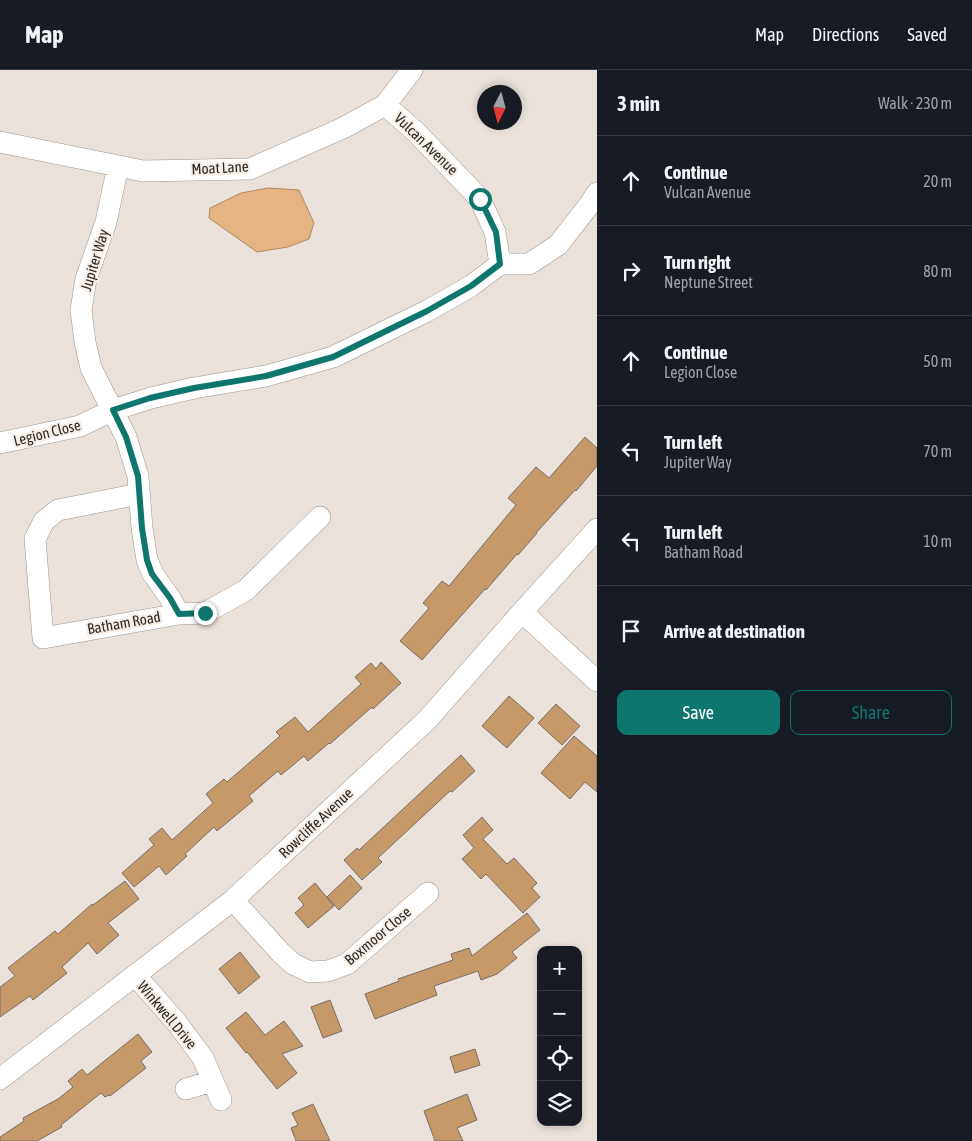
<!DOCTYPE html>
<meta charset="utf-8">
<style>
:root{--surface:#171b24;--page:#20242c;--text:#f1f3f6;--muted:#9ea1a6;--line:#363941;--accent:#0f766e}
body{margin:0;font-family:"Asap Condensed",sans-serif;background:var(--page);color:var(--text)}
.controls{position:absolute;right:15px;bottom:15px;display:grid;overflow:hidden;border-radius:10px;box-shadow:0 2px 8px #0003}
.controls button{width:45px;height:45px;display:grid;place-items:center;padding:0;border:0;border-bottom:1px solid var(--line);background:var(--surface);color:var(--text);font:25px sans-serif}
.compass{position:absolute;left:477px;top:15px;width:45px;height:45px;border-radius:50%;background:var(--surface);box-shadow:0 2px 8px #0003;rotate:186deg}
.stop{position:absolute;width:15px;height:15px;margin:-11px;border:4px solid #0f766e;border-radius:50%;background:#fff}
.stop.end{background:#0f766e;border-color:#fff;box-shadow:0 1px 5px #0008}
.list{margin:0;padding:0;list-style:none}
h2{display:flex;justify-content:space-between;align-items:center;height:65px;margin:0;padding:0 20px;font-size:21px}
h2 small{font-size:16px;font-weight:400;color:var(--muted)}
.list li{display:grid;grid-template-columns:32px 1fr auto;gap:15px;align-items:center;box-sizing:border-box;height:90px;padding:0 20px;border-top:1px solid var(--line)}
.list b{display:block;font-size:19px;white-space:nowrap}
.list p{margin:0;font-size:16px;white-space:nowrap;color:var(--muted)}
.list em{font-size:16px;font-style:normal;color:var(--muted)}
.actions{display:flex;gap:10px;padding:15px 20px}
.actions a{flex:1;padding:11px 0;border:1px solid var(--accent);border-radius:10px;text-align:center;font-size:18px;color:var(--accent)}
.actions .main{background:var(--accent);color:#fff}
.icon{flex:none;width:28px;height:28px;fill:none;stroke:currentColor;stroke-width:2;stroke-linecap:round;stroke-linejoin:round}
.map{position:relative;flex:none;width:597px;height:1071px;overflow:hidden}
header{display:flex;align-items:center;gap:30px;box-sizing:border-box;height:70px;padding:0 25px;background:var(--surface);border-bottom:1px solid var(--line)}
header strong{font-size:24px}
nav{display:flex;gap:28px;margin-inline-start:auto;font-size:18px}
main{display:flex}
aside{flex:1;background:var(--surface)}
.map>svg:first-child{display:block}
.water{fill:#e5b482;stroke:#ae8a66}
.building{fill:#c89968;stroke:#766f68}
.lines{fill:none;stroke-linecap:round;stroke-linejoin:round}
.street-casing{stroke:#9c958e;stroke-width:22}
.street{stroke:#fff;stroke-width:21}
.route{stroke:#0f766e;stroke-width:6}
.labels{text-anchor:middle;stroke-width:4.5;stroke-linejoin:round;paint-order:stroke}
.street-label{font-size:15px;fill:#2c2926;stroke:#f7efe7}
</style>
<header>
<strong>Map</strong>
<nav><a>Map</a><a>Directions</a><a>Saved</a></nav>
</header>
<main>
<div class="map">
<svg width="597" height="1071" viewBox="0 0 597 1071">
<rect width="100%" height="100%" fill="#eae2da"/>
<path class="water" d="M268,118l31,2 15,33 -5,16 -21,8 -31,5 -48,-34 1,-10 31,-15z"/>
<path class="building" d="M585,367l12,11v18l-21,25 -1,-1 -39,43h1l-19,22 -1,-1 -31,36 -1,-1 -63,71 -22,-19 29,-33 -6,-5 19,-22 7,5 67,-81 -8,-7 28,-31 13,11z
M381,592l20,21 -28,26 -1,-2 -42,37 -1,-1 -21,18 -4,-5 -23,19 -3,-4 -29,25 4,5 -36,30 -3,-4 -29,27 2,2 -21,19 -7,-9 -25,21 -12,-14 32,-28 -5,-6 13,-11 10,12 41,-37 -7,-9 18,-15 3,3 53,-46 -4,-4 19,-15 13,15 53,-48 -6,-7 16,-14 5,6z
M509,626l25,22 -27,30 -25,-22z
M556,634l24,22 -18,19 -24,-22z
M574,666l23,20v36l-12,-10 -15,17 -29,-26z
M461,685l14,16 -23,21 -2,-1 -72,67 4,4 -20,18 -18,-20 13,-12 2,2z
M482,747l11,13 -10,9 24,25 7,-6 23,25 -5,5 8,9 -17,16 -37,-39 -5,5 -19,-20 12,-11 -11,-13z
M350,805l12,13 -23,22 -12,-13z
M125,811l14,18 -31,24 11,12 -22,19 -9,-11 -26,24 5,6 -34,27 -3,-4 -30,21v-30l15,-11 -7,-8 47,-37 3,3 34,-30 1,1z
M315,813l19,23 -26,22 -13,-15 9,-8 -6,-7z
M527,843l13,17 -28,22 5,6 -20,16 -16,6 -3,-9 -44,15 3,9 -62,24 -10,-25 34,-13 -1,-2 55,-19 -2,-6 18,-6 3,8z
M240,882l20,25 -21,17 -20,-25z
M330,930l12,31 -19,7 -12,-31z
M246,942l19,23 19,-14 19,25 -21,8 15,19 -20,16 -30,-37 -1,1 -20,-25z
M138,964l14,18 -11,9 5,7 -36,28 -1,-1 -4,2 -4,-4 -40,32 1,2 -25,14h-37v-4l24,-16 -1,-3 35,-19 15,-12 -5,-6 14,-12 5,6z
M475,979l5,16 -25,8 -5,-16z
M467,1024l10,26 -20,8 6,13h-28l-11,-30z
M313,1034l17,37h-34l-5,-13 7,-3 -6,-12z"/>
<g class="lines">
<g class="street-casing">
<path id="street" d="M385,35l31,27 64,67 15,33 5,32
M0,72l143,29 107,-2 93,-41 42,-23 27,-35
M118,96l-12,56 -20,57 -5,31 4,32 6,26 35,69 12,39 4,52 5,32 6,14 17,24 9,16
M0,373l80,-17 33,-16 38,-12 43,-10 72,-12 67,-19 94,-46 44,-25 29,-22h29l29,-19 32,-41 7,-11
M139,424l-81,16 -14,11 -9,18 8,99 136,-24 26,-1 41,-23 74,-73
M522,542l75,69
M233,830l48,53 12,11 17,8 18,-1 19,-7 81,-71
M135,905l42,48 26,35 18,42
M0,1009l233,-179 194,-180 95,-108 75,-83
M186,1019l26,-8"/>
</g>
<use href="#street" class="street"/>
</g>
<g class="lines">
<path class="route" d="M205,543l-26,1 -9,-16 -18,-24 -5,-14 -5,-32 -4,-52 -12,-39 -13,-27 37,-12 44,-10 72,-12 67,-19 94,-46 44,-25 29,-22 -4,-32 -16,-33"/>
</g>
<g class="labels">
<g class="street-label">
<text transform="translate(426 74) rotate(44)" y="5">Vulcan Avenue</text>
<text transform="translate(220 98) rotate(-3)" y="5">Moat Lane</text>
<text transform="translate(95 190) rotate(-73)" y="5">Jupiter Way</text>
<text transform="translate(47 363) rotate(-14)" y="5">Legion Close</text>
<text transform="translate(124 553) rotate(-10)" y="5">Batham Road</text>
<text transform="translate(316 753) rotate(-43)" y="5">Rowcliffe Avenue</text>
<text transform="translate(378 866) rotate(-40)" y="5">Boxmoor Close</text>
<text transform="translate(167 945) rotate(50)" y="5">Winkwell Drive</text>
</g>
</g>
</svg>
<div class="controls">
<button>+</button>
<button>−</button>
<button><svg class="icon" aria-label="locate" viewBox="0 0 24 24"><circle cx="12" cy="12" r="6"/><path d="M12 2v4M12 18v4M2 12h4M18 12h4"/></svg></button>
<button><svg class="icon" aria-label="layers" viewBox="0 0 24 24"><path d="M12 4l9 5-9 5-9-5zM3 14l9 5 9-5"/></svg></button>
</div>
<svg class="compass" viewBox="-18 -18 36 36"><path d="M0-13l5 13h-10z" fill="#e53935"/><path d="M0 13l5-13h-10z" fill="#9ea1a6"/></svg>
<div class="stop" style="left:480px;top:129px"></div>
<div class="stop end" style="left:205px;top:543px"></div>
</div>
<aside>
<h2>3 min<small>Walk · 230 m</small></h2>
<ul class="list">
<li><svg class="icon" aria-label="ahead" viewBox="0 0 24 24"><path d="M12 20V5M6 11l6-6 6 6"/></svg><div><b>Continue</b><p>Vulcan Avenue</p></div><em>20 m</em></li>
<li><svg class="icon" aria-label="right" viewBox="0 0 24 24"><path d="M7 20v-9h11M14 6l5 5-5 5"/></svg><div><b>Turn right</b><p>Neptune Street</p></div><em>80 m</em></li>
<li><svg class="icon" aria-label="ahead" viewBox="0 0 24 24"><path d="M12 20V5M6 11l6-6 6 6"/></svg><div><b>Continue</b><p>Legion Close</p></div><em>50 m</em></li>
<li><svg class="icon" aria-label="left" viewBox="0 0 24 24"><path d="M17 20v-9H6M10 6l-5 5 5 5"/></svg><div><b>Turn left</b><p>Jupiter Way</p></div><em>70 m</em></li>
<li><svg class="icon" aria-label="left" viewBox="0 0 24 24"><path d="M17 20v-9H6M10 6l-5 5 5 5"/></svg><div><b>Turn left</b><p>Batham Road</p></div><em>10 m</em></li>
<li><svg class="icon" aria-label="arrive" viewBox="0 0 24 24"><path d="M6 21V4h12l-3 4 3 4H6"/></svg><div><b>Arrive at destination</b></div></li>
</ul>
<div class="actions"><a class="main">Save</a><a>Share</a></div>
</aside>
</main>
